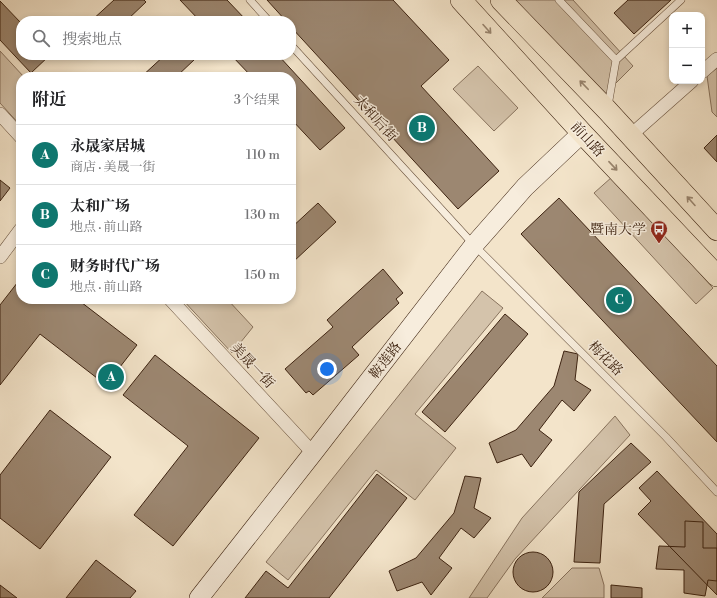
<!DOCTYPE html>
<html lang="zh">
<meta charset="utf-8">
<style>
:root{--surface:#fff;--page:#f6f6f6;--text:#202124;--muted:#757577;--line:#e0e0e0;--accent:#0f766e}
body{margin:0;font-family:"Libre Bodoni","Noto Serif SC",serif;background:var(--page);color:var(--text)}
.controls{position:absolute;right:12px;top:12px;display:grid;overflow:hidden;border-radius:8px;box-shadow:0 2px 6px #0003}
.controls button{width:36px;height:36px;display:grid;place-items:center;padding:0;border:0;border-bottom:1px solid var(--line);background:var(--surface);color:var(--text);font:20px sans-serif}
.you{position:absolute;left:327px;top:369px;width:14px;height:14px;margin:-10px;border:3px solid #fff;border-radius:50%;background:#1a73e8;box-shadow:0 0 0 6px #1a73e833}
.badge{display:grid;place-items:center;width:26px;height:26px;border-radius:50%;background:var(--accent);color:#fff;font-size:13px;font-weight:700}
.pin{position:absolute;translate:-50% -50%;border:2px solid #fff;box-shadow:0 1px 4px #0006}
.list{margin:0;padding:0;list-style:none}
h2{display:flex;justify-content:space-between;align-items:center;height:52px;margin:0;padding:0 16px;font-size:17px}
h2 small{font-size:13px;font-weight:400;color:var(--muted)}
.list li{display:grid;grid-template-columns:26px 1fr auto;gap:12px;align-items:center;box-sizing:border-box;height:60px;padding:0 16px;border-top:1px solid var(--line)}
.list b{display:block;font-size:15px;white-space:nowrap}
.list p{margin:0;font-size:13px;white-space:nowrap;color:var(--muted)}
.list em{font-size:13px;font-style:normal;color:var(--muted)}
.icon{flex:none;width:22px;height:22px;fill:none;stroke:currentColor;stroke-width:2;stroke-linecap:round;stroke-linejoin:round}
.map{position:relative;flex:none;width:717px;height:598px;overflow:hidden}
.search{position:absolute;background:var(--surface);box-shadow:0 2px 6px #0003;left:16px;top:16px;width:280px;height:44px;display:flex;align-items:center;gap:10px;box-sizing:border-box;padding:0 14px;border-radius:16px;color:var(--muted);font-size:15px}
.panel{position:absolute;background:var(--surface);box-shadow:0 2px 6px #0003;left:16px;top:72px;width:280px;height:232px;border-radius:16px}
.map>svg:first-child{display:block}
.green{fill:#d4c3ab;stroke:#88735e}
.building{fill:#9c8771;stroke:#3d2311}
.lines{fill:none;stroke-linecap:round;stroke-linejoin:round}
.lane-casing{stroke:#6a533f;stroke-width:8}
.street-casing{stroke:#6a533f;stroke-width:14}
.secondary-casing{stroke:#3d2311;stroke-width:20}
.primary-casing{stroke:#3d2311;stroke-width:22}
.lane{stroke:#f7eddd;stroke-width:7}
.street{stroke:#f7eddd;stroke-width:13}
.secondary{stroke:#f7eddd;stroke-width:19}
.primary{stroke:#f3e4ca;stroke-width:21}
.oneway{stroke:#98846e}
.labels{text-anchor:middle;stroke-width:3;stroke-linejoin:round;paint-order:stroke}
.street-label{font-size:14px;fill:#3d2311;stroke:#f7eddd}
.poi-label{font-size:14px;fill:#3d2311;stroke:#f7eddd;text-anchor:end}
</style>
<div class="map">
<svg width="717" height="598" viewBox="0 0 717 598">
<rect width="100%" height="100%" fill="#f3e4ca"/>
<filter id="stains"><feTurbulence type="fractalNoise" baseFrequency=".005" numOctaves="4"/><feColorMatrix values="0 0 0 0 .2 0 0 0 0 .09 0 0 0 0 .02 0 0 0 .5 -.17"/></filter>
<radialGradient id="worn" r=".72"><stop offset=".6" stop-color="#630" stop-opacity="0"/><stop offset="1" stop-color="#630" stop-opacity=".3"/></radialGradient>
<path class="green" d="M506,0h67l60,66 -32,32z
M0,51l24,26h-3v49l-21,-23z
M478,66l40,42 -24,23 -41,-42z
M717,68v49l-5,-5 -5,-36z
M612,177l101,111 -17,16 -102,-111z
M482,291l21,17 -88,106 41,34 -41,52 -39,-30 -88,110 -22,-18z
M182,299h45l26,28 -21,26z
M615,416l15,19 -115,124 -28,39h-18l53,-80z
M572,568h27l5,17v13h-62z"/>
<path class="building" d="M114,0h30l2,2 -20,19h-35z
M180,0h47l20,21h-47z
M267,0h126l56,60 -28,26 78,85 -41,38 -167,-182v-6h-5z
M628,0h43l-37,34 -20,-21z
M0,1l21,22v32h29l-19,18 -31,-33z
M165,55h26l4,4 -19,18h-35z
M231,55h47l67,73 -25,22 -29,-31v-42h-39z
M717,135v27l-13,-14z
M0,180l10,8 -10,13z
M559,198l158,168v76l-196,-208z
M318,203l18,19 -43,40 -2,-1v-33z
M383,269l20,24 -7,6 3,4 -47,44 7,8 -46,40 -4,-4 -3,2 -21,-24 48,-42 -6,-7z
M21,278v21h56l60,46 -31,40 -66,-51 -40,51v-80z
M505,314l23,20 -83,98 -23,-20z
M564,351l14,3 -3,26 16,10 -17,21 -12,-11 -23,30 13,10 -21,27 -9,-13 -25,9 -8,-20 27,-13 38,-44z
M155,355l104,83 -86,108 -39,-31 54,-69 -65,-51z
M50,410l61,47 -71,92 -40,-31v-43z
M631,443l20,19 -47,42 -4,59 -26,-1 5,-70z
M657,471l60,63v61l-79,-81 13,-13 -12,-13z
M377,474l30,24 -78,100h-84l21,-27 22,17z
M465,476l16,2 -7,30 17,10 -17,20 -13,-10 -22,30 13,10 -21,27 -9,-13 -25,9 -8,-20 27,-13 38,-45z
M685,521l18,1v26h14v33l-9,-1 -3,16 -21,-3v-23l-28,-1 3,-23 26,1z
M513 572a20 20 0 1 1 40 0a20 20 0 1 1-40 0Z
M96,560l40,31 -6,7h-64z
M0,585l17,13h-17z
M611,585l31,3v10h-31z"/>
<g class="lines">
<g class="lane-casing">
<path id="lane" d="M250,0l19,21
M559,0l57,60 -8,46
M291,45l183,200 192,192 51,55
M616,60l65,-60"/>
</g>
<g class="street-casing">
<path id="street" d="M702,72l15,-13
M0,114l21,23
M631,135l61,-54
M0,257l21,-28
M170,299l143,154"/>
</g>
<g class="secondary-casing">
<path id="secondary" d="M199,598l114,-145 161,-208 51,-58 57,-54"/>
</g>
<g class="primary-casing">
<path id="primary" d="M461,0l121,133 135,143
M501,0l106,110 110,120"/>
</g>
<use href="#lane" class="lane"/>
<use href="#street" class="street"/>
<use href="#secondary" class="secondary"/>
<use href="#primary" class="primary"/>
</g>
<defs><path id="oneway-shaft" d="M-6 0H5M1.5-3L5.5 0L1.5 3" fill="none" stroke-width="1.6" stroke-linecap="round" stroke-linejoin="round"/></defs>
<g class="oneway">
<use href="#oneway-shaft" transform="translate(487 29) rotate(48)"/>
<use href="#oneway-shaft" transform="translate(584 85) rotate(-134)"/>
<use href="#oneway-shaft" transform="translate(613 166) rotate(47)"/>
<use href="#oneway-shaft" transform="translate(691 201) rotate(-132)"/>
</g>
<defs>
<g id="bus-pin" transform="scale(0.9)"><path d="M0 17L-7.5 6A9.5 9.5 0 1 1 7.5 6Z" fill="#8f2418" stroke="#f7eddd"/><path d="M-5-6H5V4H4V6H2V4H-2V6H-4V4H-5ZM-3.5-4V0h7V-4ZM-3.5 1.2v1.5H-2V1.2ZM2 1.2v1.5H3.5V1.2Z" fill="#fff"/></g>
</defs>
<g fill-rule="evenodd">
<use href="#bus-pin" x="659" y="229"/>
</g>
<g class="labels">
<g class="street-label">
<text transform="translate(376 118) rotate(48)" y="5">太和后街</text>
<text transform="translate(588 139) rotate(47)" y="5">前山路</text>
<text transform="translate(606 358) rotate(45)" y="5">梅花路</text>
<text transform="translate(385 360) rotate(-52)" y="5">鞍莲路</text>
<text transform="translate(253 365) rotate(47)" y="5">美晟一街</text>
</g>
<g class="poi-label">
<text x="646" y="234">暨南大学</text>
</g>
</g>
<rect width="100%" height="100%" filter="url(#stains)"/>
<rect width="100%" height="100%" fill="url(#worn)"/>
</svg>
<div class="controls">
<button>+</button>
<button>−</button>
</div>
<div class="you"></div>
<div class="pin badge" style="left:111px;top:377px">A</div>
<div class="pin badge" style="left:422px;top:128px">B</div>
<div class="pin badge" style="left:619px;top:300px">C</div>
<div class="search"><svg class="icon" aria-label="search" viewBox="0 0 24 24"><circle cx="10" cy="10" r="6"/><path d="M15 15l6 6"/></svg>搜索地点</div>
<section class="panel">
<h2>附近<small>3个结果</small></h2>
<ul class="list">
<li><span class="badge">A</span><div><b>永晟家居城</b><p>商店 · 美晟一街</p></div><em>110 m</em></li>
<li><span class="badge">B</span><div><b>太和广场</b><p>地点 · 前山路</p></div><em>130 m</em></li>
<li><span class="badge">C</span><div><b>财务时代广场</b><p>地点 · 前山路</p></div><em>150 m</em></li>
</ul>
</section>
</div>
